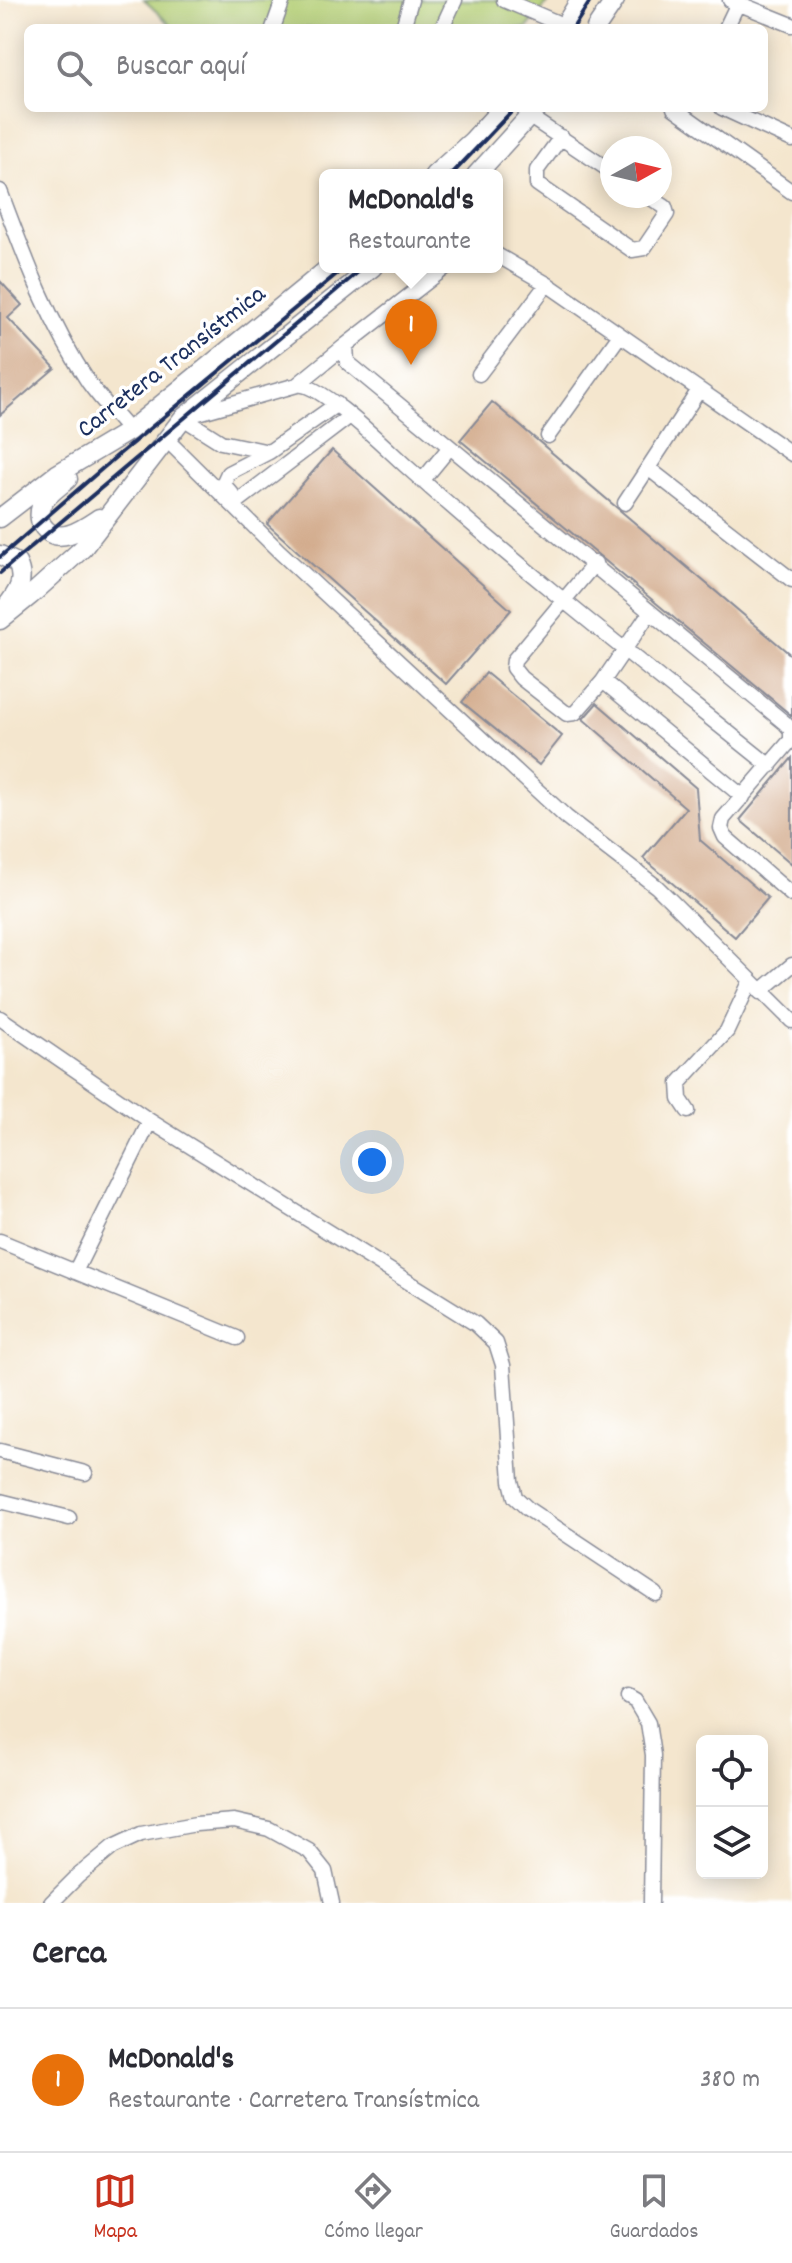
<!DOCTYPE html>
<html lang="es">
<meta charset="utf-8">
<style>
:root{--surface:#fff;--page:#f2f2f3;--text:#2b2b33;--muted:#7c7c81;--line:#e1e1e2;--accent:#c8321e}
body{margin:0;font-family:Dekko,sans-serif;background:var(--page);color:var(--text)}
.controls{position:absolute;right:24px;bottom:24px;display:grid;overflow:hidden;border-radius:12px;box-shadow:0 4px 20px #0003}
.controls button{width:72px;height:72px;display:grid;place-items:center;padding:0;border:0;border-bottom:2px solid var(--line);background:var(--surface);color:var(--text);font:40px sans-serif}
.compass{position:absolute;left:600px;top:136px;width:72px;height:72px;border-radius:50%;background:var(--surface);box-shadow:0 4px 20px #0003;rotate:82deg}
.you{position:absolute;left:372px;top:1162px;width:28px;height:28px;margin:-20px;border:6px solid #fff;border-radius:50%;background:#1a73e8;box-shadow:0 0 0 12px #1a73e833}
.badge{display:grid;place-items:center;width:52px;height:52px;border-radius:50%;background:var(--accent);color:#fff;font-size:26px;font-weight:700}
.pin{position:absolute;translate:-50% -66px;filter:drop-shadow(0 2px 4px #0008)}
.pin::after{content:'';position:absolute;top:42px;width:28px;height:24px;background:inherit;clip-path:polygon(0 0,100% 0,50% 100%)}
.popup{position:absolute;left:319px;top:169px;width:184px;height:104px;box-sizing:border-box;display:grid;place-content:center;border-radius:12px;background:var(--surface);filter:drop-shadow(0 2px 6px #0005);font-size:26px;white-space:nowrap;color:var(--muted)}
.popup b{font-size:30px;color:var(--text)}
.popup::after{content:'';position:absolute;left:50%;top:100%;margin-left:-16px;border:16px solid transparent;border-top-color:var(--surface)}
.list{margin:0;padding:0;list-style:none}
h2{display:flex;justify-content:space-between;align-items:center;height:104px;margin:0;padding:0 32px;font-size:34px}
h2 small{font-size:26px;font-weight:400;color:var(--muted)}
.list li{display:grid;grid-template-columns:52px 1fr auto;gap:24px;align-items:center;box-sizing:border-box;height:144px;padding:0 32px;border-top:2px solid var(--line)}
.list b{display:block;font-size:30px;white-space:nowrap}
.list p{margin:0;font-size:26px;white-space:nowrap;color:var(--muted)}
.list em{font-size:26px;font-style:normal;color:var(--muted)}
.icon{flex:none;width:44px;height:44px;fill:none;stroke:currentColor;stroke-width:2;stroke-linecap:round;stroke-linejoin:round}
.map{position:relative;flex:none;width:792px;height:1903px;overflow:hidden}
.search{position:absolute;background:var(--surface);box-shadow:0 4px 20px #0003;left:24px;right:24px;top:24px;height:88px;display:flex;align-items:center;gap:20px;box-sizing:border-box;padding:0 28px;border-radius:12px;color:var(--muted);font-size:30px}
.sheet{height:248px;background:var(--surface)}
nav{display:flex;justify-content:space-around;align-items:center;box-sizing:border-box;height:112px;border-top:2px solid var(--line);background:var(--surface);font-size:22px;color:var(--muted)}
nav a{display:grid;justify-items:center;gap:4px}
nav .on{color:var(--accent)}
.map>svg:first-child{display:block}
.green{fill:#b2cd73;stroke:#667e68;stroke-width:2}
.building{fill:#d3ac8d}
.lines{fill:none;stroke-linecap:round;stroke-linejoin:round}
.minor-casing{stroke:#888a96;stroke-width:17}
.major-casing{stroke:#888a96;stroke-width:21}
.minor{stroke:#fff;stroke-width:14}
.major{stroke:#fff;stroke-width:18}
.rail{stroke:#1b2f5e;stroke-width:4}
.labels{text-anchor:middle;stroke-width:7;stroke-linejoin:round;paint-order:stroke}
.street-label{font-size:26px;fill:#1b2f5e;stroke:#fff}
</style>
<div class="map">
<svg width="792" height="1903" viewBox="0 0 792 1903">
<rect width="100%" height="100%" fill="#fff"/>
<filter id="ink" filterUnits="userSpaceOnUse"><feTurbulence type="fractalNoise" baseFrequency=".0125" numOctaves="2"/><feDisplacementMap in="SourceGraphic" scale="16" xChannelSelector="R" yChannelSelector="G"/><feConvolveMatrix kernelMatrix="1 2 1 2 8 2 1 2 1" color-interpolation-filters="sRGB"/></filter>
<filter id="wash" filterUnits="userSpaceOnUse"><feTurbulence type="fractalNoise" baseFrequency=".006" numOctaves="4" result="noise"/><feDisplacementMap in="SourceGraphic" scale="32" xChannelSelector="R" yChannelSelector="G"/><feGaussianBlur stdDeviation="1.8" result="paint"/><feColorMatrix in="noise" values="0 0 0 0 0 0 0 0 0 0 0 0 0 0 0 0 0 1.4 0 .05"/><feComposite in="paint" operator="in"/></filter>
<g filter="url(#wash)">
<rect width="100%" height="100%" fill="#f4e6ce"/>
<path class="green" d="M144,0h406l-23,28h-353z"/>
<g id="blocks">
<path class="building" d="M0,281l22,24 -14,13 47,50 -55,47z
M492,402l300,254v60l-332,-276z
M332,450l179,160 -65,74 -179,-160z
M486,673l76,63 -23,29 -77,-63z
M597,703l99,85 4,52 68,58 -33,39 -92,-79 43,-50 -103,-89z
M792,758v106l-52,-44z"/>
</g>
</g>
<g filter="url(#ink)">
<use href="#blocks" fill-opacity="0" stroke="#888a96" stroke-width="2"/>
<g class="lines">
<g class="minor-casing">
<path id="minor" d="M504,0l61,26
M730,0l62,25
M273,28l10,-28
M409,28l-5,-4 7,-24
M442,28l13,-28
M726,28l12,-25
M674,108l118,84
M722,108l70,32
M530,117l82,55
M561,137l-24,33v14l95,66 12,-2 23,-34 -2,-7 -17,-11
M0,191c25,67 49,132 89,192 12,17 27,32 40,48
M497,255l50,29 245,170
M446,267l-100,78 1,17 438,361 6,7v10l-68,79 -2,9 4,9 67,58
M479,374l68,-90
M297,385l49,-40
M191,415l106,-30c22,-4 91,65 110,82 117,105 241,201 363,299
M183,418l38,24 48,10 68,-48
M548,436l72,-101
M166,439l114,113 286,265 91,70 135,134
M648,468l144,112
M422,481l28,-34
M232,494l-9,-10 5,-11 41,-21
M625,503l74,-113
M233,505l117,-89
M595,563l-81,97 -1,8 8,10 46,36 8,-1 28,-32 140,116
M603,681l47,-69
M760,992l32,-27
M0,1018l150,103 326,203 20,19 7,22 8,116 4,16 13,12 128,85
M688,1111l-8,-12 -1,-16 48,-52 23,-49
M0,1241l237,97
M75,1272l75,-151
M0,1451l85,22
M0,1501l69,17
M628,1697l7,4 13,22 5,32 -2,148
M51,1903l27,-27 35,-29 28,-13 55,-10 38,-3 35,8 40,22 16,20 7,32"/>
</g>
<g class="major-casing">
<path id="major" d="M563,28l17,-28
M596,28l19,-28
M434,175l38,-34 30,-33
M476,175l61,-67
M68,479c-9,8 -22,16 -27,27 -2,6 -2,14 1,19 15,23 42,3 57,-7
M0,518l57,-44 72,-43 201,-164
M0,555l17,8c9,18 0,30 -11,44
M0,620l31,-25 52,-47 100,-130 190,-151"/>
</g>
<use href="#minor" class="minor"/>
<use href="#major" class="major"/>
<path class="rail" d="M573,28l18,-28
M451,175l64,-67
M0,557l118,-102 227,-188
M0,573l364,-306"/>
</g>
</g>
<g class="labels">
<g class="street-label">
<text transform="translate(170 360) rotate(-38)" y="9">Carretera Transístmica</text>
</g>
</g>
</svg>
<div class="controls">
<button><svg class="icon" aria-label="locate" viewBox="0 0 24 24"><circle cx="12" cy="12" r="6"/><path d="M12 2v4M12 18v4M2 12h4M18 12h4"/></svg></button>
<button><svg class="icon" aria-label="layers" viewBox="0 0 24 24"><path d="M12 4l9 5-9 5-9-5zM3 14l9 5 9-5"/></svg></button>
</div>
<svg class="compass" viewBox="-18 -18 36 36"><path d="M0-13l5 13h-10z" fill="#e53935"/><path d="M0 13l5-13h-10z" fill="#7c7c81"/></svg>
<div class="you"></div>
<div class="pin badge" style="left:411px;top:365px;background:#e8710a">1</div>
<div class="popup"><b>McDonald's</b>Restaurante</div>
<div class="search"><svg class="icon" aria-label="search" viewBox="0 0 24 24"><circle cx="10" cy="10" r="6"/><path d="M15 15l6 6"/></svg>Buscar aquí</div>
</div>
<section class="sheet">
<h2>Cerca<small></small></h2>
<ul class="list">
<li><span class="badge" style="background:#e8710a">1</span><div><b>McDonald's</b><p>Restaurante · Carretera Transístmica</p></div><em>380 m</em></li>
</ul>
</section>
<nav>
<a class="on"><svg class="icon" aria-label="map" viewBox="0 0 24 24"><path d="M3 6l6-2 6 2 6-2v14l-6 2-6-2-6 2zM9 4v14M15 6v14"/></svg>Mapa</a>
<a><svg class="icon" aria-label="directions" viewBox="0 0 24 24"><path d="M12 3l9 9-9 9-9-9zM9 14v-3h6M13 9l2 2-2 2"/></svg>Cómo llegar</a>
<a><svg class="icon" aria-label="saved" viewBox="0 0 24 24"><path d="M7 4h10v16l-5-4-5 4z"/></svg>Guardados</a>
</nav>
